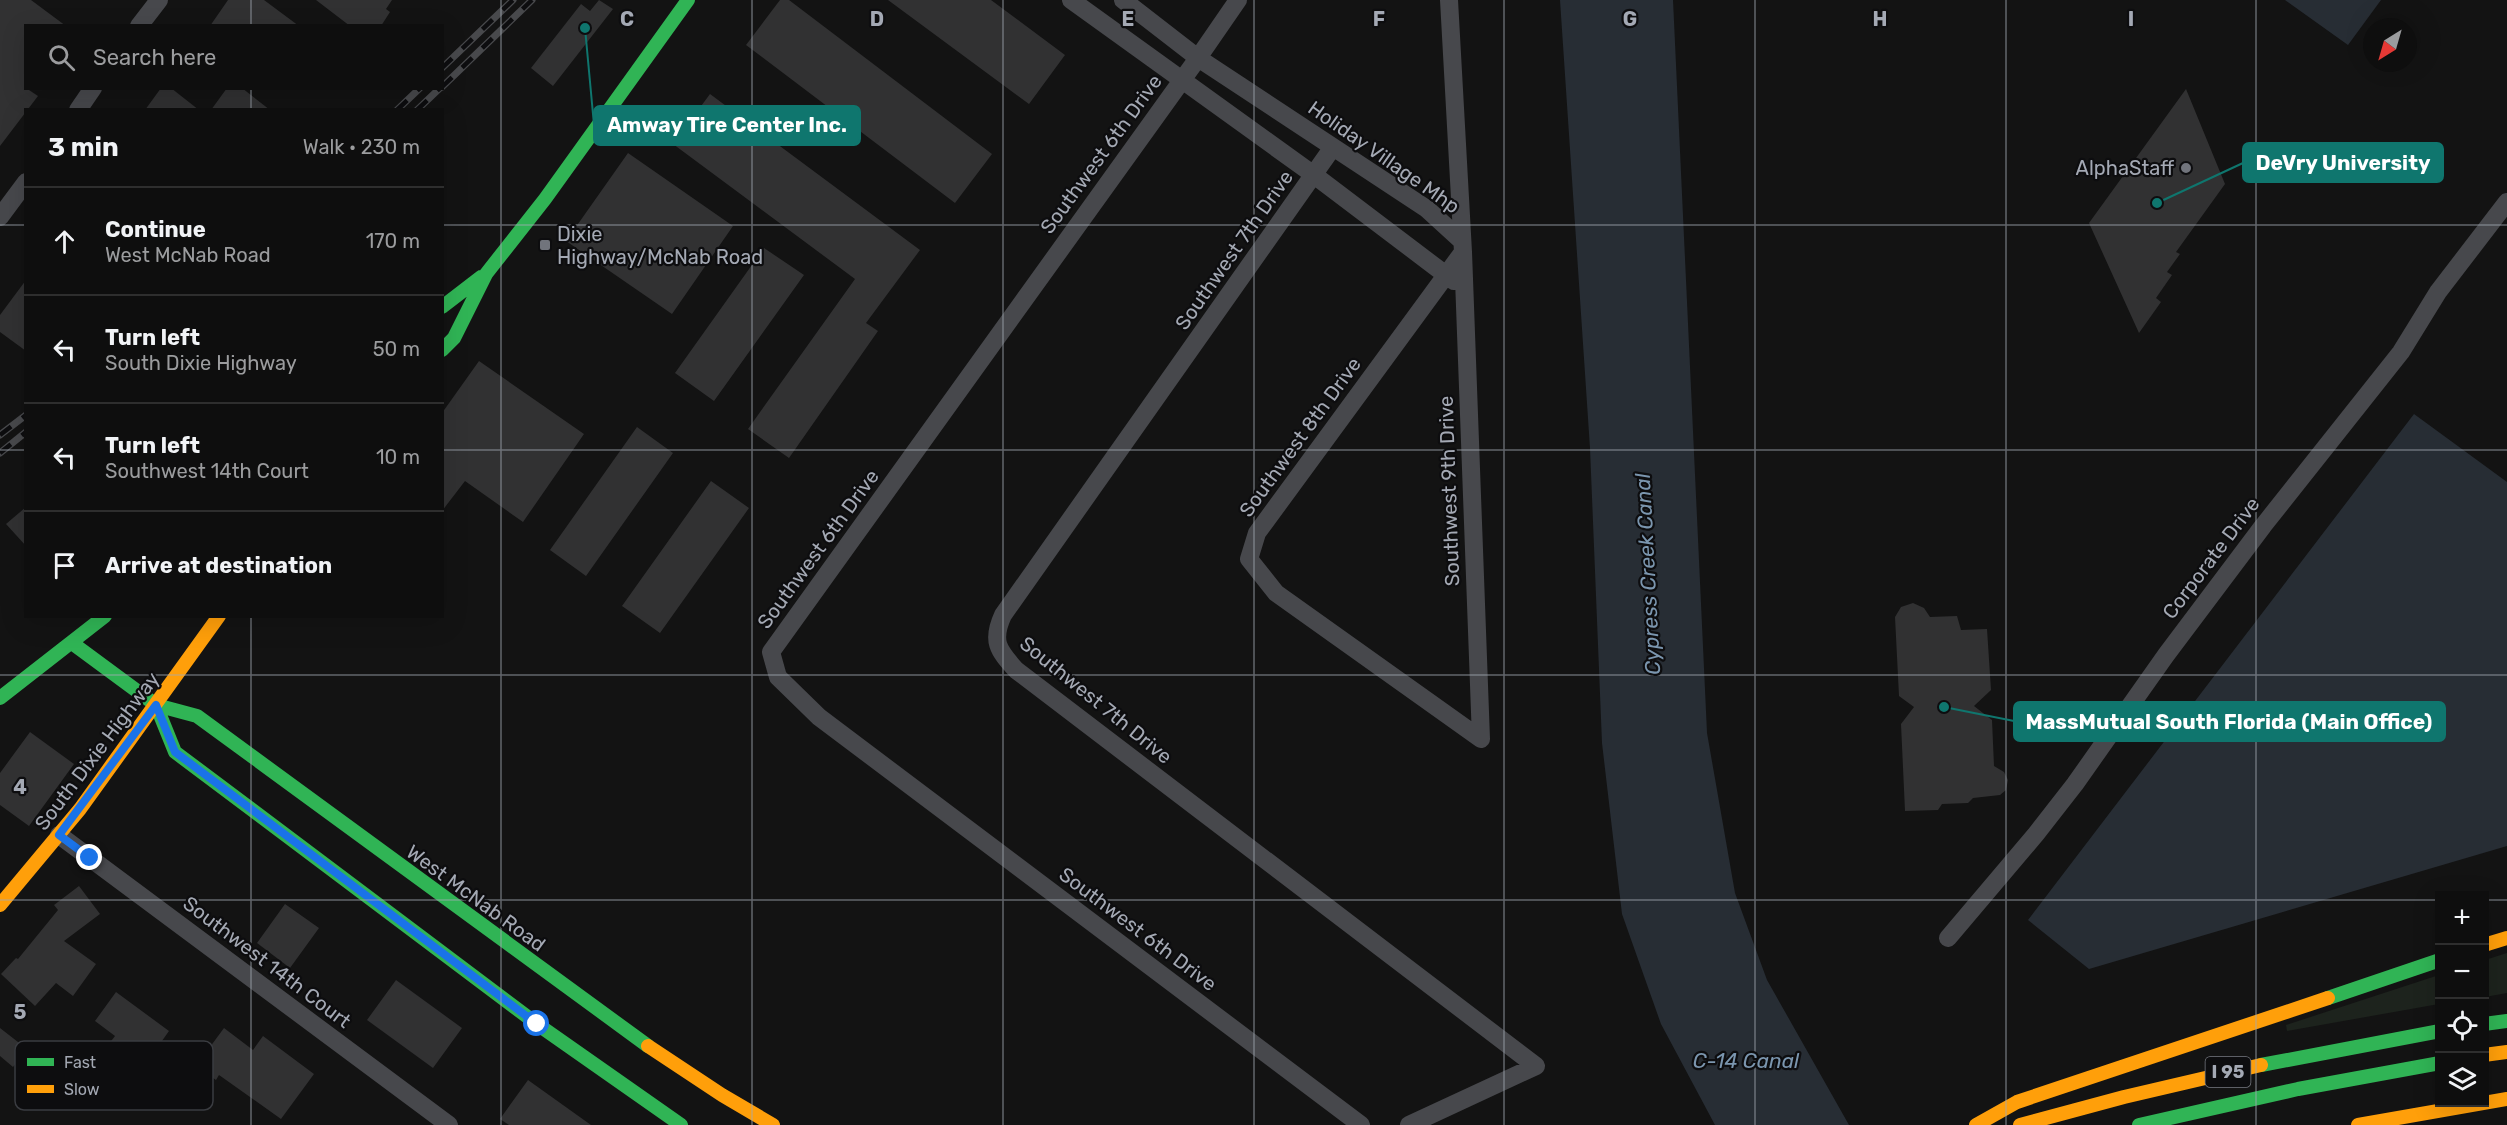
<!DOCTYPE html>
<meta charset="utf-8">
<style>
:root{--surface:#0e0e0e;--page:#171717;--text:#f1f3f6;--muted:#9b9c9e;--line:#2e2e2e}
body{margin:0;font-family:Rubik,sans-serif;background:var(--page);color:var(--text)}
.controls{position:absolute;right:18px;bottom:18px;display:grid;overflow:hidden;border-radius:0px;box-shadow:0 6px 24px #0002}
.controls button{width:54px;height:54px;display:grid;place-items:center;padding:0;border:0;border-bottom:2px solid var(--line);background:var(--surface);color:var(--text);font:30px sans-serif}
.compass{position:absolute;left:2363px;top:18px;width:54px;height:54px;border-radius:50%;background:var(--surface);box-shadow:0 6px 24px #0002;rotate:217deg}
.stop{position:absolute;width:18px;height:18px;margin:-14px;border:4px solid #1a73e8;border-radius:50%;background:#fff}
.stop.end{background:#1a73e8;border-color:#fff;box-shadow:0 2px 6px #0008}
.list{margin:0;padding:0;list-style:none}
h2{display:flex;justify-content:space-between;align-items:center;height:78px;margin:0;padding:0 24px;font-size:26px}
h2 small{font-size:20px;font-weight:400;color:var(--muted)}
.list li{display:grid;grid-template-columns:39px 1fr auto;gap:18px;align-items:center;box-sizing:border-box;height:108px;padding:0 24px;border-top:2px solid var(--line)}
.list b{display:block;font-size:22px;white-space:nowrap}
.list p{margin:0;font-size:20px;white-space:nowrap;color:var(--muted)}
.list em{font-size:20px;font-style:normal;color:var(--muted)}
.icon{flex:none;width:33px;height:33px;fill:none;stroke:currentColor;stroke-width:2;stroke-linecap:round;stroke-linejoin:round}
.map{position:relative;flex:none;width:2507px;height:1125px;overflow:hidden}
.search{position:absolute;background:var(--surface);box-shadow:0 6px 24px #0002;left:24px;top:24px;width:420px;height:66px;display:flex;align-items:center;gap:15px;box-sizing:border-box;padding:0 21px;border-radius:0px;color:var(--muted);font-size:22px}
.panel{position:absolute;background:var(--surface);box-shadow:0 6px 24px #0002;left:24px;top:108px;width:420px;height:510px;border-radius:0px}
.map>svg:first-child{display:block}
.green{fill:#1d231d}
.water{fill:#272d34}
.building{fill:#313132}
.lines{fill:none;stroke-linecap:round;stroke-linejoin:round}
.street{stroke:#47484c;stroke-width:18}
.fast{stroke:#30b455;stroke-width:14}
.slow{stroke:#ff9f0a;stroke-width:14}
.rail-casing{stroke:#48494c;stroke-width:7}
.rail{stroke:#0d0d0f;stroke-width:4.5;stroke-dasharray:14;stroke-linecap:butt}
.route{stroke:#1a73e8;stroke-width:8}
.grid{fill:none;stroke:#a4a9b4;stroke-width:1.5;stroke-opacity:0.55}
.poi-dot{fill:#71747c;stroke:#0d0d0f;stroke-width:2}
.labels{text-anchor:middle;stroke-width:4.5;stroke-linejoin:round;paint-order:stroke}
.shield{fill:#0d0d0f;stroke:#777a82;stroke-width:1.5}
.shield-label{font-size:18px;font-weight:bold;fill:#a4a9b4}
.street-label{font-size:20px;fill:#a4a9b4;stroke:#0d0d0f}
.poi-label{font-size:20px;fill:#a4a9b4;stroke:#0d0d0f;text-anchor:end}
.water-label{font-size:21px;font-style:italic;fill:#7b96af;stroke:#0d0d0f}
.key{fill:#0d0d0f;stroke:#3a3c41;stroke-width:1.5}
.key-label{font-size:16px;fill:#a4a9b4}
.grid-label{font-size:20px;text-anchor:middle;font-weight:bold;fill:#a4a9b4;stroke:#0d0d0f;stroke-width:4.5;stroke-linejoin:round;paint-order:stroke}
.leader{fill:none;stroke:#0f766e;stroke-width:2}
.callout-dot{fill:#0f766e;stroke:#0d0d0f;stroke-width:2}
.callout{fill:#0f766e;stroke:#0f766e;stroke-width:2}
.callout-label{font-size:21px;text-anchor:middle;font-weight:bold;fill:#fff}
</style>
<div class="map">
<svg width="2507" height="1125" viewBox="0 0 2507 1125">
<rect width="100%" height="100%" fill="#131313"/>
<path class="green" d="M2507,953v40l-22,4v-37z
M2439,975v29l-152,27 -1,-6z"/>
<path class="water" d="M1560,0h113l34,733 28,160 32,87 82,145h-134l-54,-101 -39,-110 -20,-171 -12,-295z
M2285,0h96l-33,45z
M2414,414l93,68v364l-418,123 -61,-49z"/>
<path class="building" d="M0,0h31l35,26h-40v62l12,8 -38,50z
M228,0h36l35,26h-89z
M316,0h76l-6,9 4,3 -9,14h-31z
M599,0l14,9 -60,77 -22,-18 50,-64 9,7z
M780,0h9l203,154 -37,49 -209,-158z
M888,0h103l74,55 -36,49z
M161,88h10l28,22h-54z
M227,88h15l28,22h-59z
M2186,89l39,95 -49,68 4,2 -13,18 5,3 -16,23 5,4 -22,31 -50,-110z
M710,94l210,156 -54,73 12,8 -89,127 -41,-29 107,-150 -182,-135z
M628,153l105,73 -61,88 -106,-73z
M764,248l40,27 -90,126 -39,-28z
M26,280v71l-26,-19v-17z
M479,361l105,73 -61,88 -58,-41 -23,30v-98z
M637,427l36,26 -87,123 -36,-26z
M711,481l38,27 -89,125 -38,-27z
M26,507v39l-20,-22z
M1913,603l11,5 6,9 27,-1 4,14 26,-1 4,61 -17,16 18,14 2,46 10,6 4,8 -2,10 -6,5 -27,3 -5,5 -26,1 -4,6 -33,1 -4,-87 13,-17 -15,-11 -4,-79 6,-10z
M30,732l44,32 -45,62 -29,-21v-32z
M79,886l21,28 -36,27 32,23 -23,32 -17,-13 -21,23 -34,-32 15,-16 2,1 40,-49 -4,-5z
M285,904l34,24 -29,40 -33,-25z
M396,980l66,48 -29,40 -66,-48z
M116,992l53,39 -22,31 -5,-4 -12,15 -28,-20 13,-17 -20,-15z
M0,1028l27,21 -14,18 -13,-11z
M224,1028l29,22 10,-14 51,38 -33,45 -62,-44 -3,5 -20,-14z
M528,1080l63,45h-82l-9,-6z"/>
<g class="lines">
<path class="street" d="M1071,0l243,175 140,106
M1123,0l75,58 -427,594 7,25 41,40 542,408
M1238,0l-40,58 229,151 35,32
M1449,0l14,252 18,487
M139,26l20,-26
M78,110l15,-22
M1333,147l-330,468c-12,26 -5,35 13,55l520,396 -127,59
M0,217l26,-35
M1463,252l-206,281 -8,26 27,34 205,146
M59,835l390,290
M1948,938l88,-104 39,-50 91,-129 97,-129 138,-174 37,-60 69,-90"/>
<path class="fast" d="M442,307l39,-30
M442,350l12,-12 32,-64 59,-75 143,-199
M72,643l84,62 41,11 451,330
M0,698l105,-82
M156,705l19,47 362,272 144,101
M2328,998l112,-38
M2484,1024l23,-3
M2261,1065l179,-34
M2139,1125l159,-36 142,-26"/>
<path class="slow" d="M0,905l80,-96 139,-193
M2484,945l23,-7
M648,1046l74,49 51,30
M2484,1055l23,-3
M1976,1125l41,-23 311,-104
M2020,1125l104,-28 137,-32
M2358,1125l149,-26"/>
<g class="rail-casing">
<path id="rail" d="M442,68l71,-68
M442,87l90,-87
M397,110l23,-22
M417,110l23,-22
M0,435l26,-20
M0,453l26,-21"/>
</g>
<use href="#rail" class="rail"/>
</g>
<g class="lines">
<path class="route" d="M90,858l-31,-23 97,-130 19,47 362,272"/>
</g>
<path class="grid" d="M251,0v26M501,0v1125M752,0v1125M1003,0v1125M1254,0v1125M1504,0v1125M1755,0v1125M2006,0v1125M2256,0v1125M251,88v22M0,225h26M442,225h2065M0,450h26M442,450h2065M251,616v509M0,675h2507M0,900h2440M2484,900h23"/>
<g class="poi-dot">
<circle cx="2186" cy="168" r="6"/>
<rect x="539" y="239" width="12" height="12" rx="3"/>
</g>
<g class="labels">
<rect class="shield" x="2205.5" y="1057" width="45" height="30" rx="4.5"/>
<g class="shield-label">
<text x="2228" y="1078">I 95</text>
</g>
<g class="street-label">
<text transform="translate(1101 154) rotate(-54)" y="7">Southwest 6th Drive</text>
<text transform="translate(1384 157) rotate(35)" y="7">Holiday Village Mhp</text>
<text transform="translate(1234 250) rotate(-55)" y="7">Southwest 7th Drive</text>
<text transform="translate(1300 437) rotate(-54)" y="7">Southwest 8th Drive</text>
<text transform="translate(1449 491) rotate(-92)" y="7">Southwest 9th Drive</text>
<text transform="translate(818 549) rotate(-54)" y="7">Southwest 6th Drive</text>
<text transform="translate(2211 558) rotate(-53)" y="7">Corporate Drive</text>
<text transform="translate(1096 700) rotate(39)" y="7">Southwest 7th Drive</text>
<text transform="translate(97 751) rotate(-53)" y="7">South Dixie Highway</text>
<text transform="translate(476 898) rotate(36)" y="7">West McNab Road</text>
<text transform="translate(1138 929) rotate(37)" y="7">Southwest 6th Drive</text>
<text transform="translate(267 962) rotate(37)" y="7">Southwest 14th Court</text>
</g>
<g class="poi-label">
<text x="2174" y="175">AlphaStaff</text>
<text x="557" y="241" text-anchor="start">Dixie<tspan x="557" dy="23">Highway/McNab Road</tspan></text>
</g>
<g class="water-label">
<text transform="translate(1648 574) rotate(-93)" y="7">Cypress Creek Canal</text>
<text x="1746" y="1068">C-14 Canal</text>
</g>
</g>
<rect x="15" y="1041" width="198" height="69" rx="9" class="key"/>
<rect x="27" y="1058" width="27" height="8" fill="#30b455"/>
<rect x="27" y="1085" width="27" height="8" fill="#ff9f0a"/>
<g class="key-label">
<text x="64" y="1068">Fast</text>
<text x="64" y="1095">Slow</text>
</g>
<g class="grid-label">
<text x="627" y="26">C</text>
<text x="877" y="26">D</text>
<text x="1128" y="26">E</text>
<text x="1379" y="26">F</text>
<text x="1630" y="26">G</text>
<text x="1880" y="26">H</text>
<text x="2131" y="26">I</text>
<text x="20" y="794">4</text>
<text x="20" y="1019">5</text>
</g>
<path class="leader" d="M585 28L594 125M2157 203L2243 163M1944 707L2014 721"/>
<g class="callout-dot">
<circle cx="585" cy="28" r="6"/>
<circle cx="2157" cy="203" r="6"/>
<circle cx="1944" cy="707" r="6"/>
</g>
<g class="callout">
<rect x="594" y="106" width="266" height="39" rx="6"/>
<rect x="2243" y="143" width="200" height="39" rx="6"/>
<rect x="2014" y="702" width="431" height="39" rx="6"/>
</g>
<g class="callout-label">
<text x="727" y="132">Amway Tire Center Inc.</text>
<text x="2343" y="170">DeVry University</text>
<text x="2229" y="729">MassMutual South Florida (Main Office)</text>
</g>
</svg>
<div class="controls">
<button>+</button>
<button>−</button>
<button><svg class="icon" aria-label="locate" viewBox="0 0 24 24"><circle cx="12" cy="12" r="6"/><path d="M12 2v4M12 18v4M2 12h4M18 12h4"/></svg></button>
<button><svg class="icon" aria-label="layers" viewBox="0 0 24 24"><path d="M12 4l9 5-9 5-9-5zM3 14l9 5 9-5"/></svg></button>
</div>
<svg class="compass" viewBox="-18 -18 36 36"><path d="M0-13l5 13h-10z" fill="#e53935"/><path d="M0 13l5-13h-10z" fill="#9b9c9e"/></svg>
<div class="stop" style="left:537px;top:1024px"></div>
<div class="stop end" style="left:90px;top:858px"></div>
<div class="search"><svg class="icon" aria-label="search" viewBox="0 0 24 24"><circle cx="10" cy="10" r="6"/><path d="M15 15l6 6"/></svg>Search here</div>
<section class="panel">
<h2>3 min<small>Walk · 230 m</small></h2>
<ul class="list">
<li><svg class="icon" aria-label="ahead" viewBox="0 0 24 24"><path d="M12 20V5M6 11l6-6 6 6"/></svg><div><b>Continue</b><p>West McNab Road</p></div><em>170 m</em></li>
<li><svg class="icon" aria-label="left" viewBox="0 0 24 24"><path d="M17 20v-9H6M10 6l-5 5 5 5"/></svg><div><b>Turn left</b><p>South Dixie Highway</p></div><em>50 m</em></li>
<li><svg class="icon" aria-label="left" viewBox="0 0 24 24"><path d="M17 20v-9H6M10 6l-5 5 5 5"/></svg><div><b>Turn left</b><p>Southwest 14th Court</p></div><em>10 m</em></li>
<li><svg class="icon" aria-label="arrive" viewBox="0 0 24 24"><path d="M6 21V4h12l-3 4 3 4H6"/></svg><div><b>Arrive at destination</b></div></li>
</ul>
</section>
</div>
